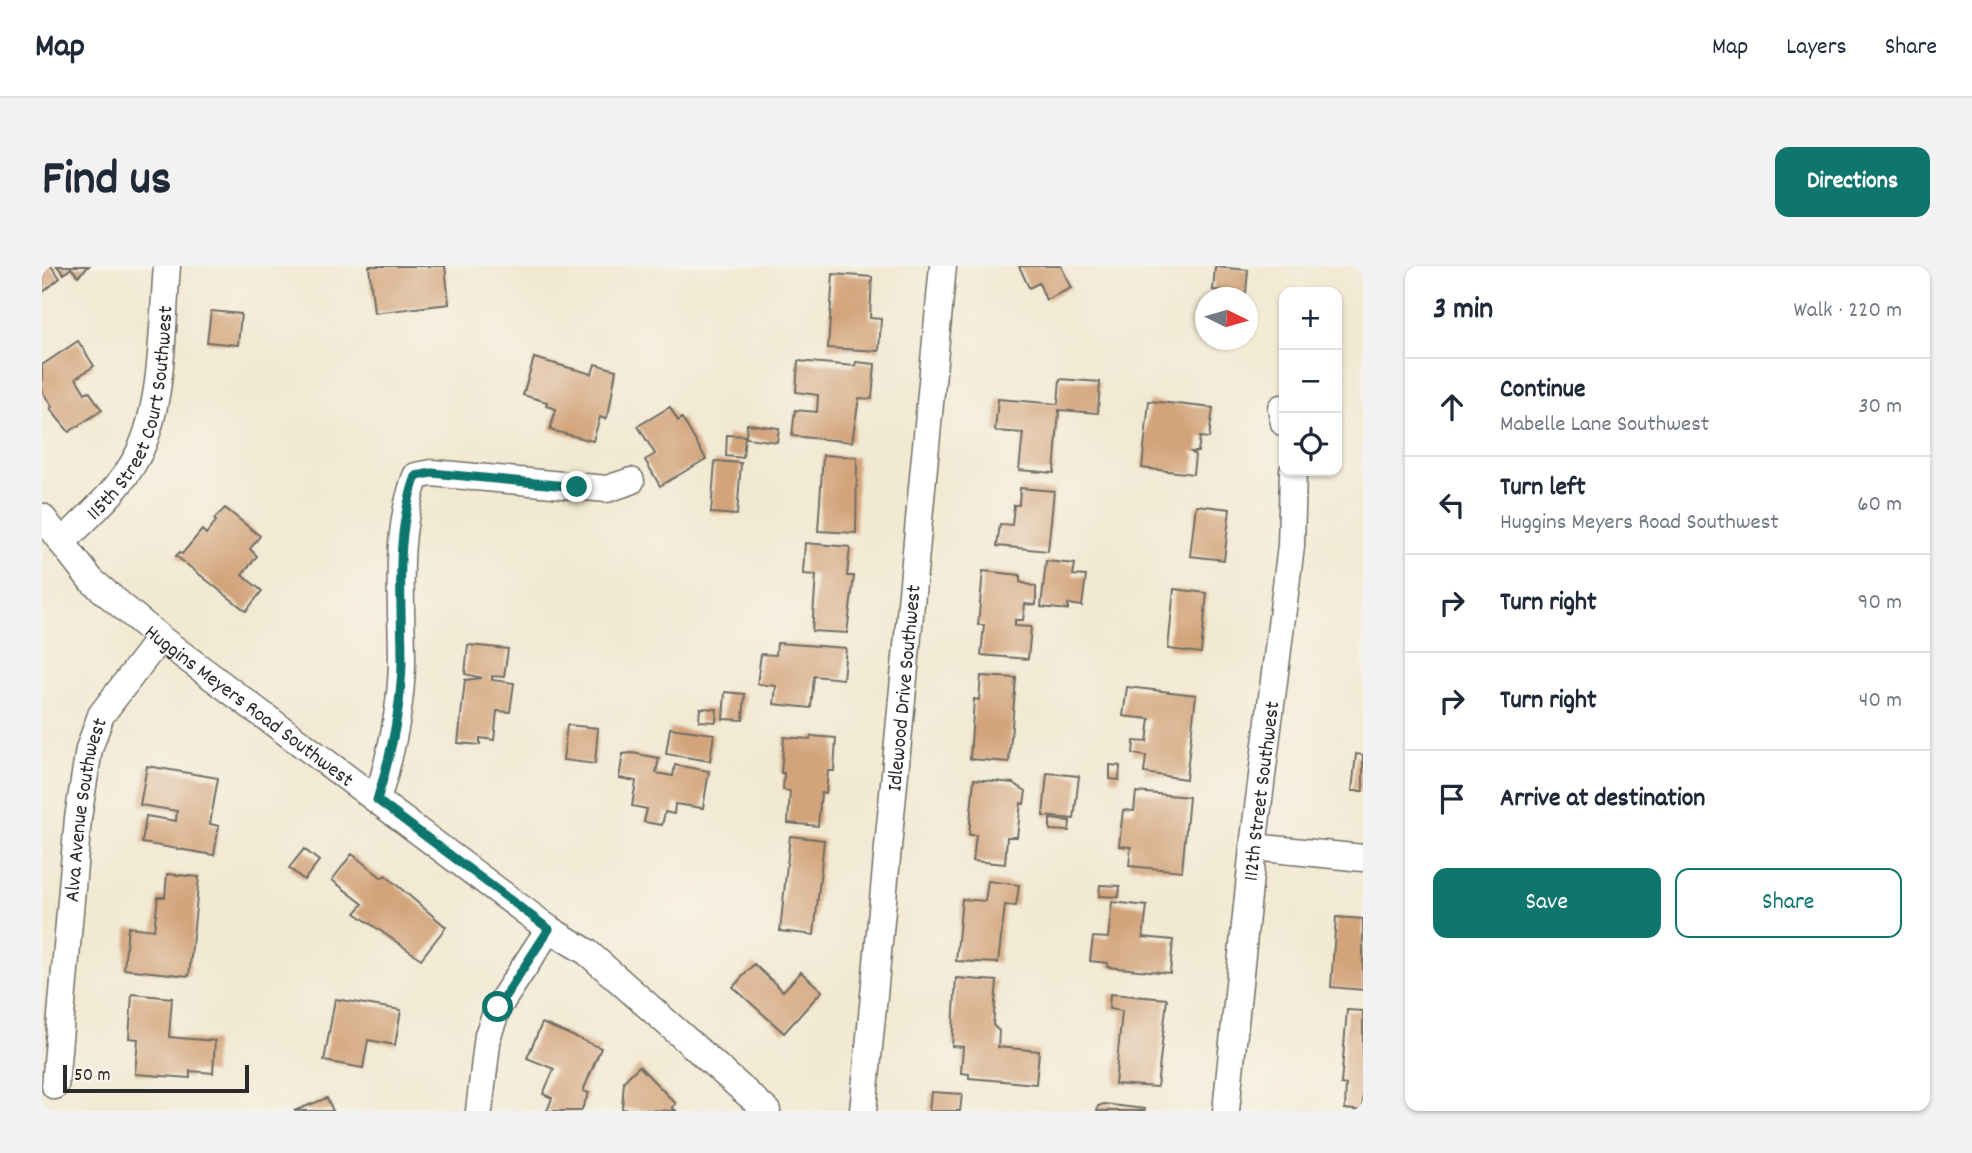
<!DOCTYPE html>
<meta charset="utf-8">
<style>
:root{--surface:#fff;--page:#f2f2f3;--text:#1f2937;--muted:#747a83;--line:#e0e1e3;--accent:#0f766e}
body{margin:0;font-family:Dekko,sans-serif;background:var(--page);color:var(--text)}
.controls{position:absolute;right:21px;top:21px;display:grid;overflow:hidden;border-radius:14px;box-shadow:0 2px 5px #0004}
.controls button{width:63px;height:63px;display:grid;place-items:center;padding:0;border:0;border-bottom:2px solid var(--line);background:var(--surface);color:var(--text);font:35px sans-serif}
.compass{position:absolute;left:1153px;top:21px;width:63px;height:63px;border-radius:50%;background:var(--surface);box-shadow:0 2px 5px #0004;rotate:95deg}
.scale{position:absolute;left:21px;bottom:18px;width:186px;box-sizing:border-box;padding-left:7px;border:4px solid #2b2b2b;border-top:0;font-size:19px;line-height:24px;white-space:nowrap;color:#2b2b2b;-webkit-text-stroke:5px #f7f3e8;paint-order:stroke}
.stop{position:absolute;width:21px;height:21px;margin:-16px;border:5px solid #0f766e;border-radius:50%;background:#fff}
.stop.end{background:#0f766e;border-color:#fff;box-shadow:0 2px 7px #0008}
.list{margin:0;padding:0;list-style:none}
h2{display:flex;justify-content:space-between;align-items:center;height:91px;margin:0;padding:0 28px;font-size:30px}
h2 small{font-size:23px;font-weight:400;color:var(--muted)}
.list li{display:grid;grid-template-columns:46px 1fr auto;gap:21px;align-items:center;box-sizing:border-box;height:98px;padding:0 28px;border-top:2px solid var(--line)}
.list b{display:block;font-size:26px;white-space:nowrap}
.list p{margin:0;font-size:23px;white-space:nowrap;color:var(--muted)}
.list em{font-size:23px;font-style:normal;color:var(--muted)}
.actions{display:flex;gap:14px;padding:21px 28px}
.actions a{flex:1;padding:16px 0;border:2px solid var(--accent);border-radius:14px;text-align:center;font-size:24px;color:var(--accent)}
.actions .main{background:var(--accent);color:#fff}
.icon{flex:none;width:38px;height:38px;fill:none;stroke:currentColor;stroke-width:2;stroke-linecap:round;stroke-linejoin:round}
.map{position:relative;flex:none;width:1321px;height:845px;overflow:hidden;border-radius:14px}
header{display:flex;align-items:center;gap:42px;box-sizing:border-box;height:98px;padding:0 35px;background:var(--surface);border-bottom:2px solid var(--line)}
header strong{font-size:33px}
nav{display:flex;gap:38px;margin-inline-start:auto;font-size:24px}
.intro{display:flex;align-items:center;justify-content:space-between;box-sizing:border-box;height:168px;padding:0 42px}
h1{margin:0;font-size:49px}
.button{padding:18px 32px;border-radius:14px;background:var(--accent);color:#fff;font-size:24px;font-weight:700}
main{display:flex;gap:42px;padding:0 42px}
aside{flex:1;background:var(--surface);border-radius:14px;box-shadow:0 2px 5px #0004}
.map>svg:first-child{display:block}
.building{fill:#d3a47c}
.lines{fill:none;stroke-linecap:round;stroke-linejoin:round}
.minor-casing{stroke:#716e65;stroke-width:29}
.minor{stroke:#fff;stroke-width:26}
.route{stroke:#0f766e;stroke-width:9}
.labels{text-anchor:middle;stroke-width:5;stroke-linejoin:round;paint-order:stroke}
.street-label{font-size:21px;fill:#2b2b2b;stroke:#f7f3e8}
</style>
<header>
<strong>Map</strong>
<nav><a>Map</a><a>Layers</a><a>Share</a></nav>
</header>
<div class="intro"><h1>Find us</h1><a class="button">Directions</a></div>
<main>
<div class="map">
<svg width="1321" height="845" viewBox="0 0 1321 845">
<rect width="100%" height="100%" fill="#f7f3e8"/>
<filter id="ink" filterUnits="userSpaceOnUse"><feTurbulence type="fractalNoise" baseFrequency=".0143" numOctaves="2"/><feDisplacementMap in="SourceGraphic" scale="14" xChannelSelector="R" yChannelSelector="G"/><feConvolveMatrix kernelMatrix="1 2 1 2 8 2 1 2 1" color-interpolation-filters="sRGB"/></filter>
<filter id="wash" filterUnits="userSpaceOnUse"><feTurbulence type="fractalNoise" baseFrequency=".00686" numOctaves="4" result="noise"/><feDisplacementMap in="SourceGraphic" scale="28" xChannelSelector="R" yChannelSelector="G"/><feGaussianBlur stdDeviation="1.57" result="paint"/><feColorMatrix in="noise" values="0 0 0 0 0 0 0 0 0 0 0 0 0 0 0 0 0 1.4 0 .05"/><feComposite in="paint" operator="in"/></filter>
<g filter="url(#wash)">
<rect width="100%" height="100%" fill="#f2e9d2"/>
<g id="blocks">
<path class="building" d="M2,0h7l9,12 -18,15z
M15,0h32l-11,10 -7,-8 -7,6z
M327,0h76l4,38 -75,9z
M977,0h42l10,22 -25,12 -7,-17 -10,5z
M1173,1l33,3 -2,23 -33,-3z
M791,8l39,3 -2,41 11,1 -2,32 -51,-3z
M169,45l30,3 -3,31 -31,-3z
M36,75l16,25 -18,12 9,15 4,-2 13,19 -33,22 -19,-23 2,-2 -10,-16v-26z
M492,92l58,16 3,-10 21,6 -7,42 -4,7 -5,-2 -7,24 -43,-11 6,-21 -10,-3 1,-4 -24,-7z
M756,95l57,5 1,-4 19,2 -3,35 -13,-1 -7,44 -60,-6 3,-26 22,2 1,-17 -22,-3z
M1018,113l40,3 -2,31 -39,-3 -5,63 -35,-3 4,-37 -28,-2 3,-32 60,5z
M1107,135l64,7 -4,30 -9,-1 -2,15h-7l4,3 -2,19 -51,-6z
M628,141l8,14 4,-3 24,41 -46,27 -15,-26 10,-6 -17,-28z
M705,158l32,4 -2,14 -31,-4z
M685,169l18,1 -2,22 -17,-2z
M781,189l34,2 -1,76 -38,-2z
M673,195l26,2 -4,52 -26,-2z
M978,222l34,3 -6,60 -51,-5 3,-22 12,1 2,-20h5z
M1154,239l34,4 -6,51 -34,-4z
M183,242l35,28 -10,13 7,7 -15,19 20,16 -16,20 -70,-55 4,-4 2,2 20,-24 4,4 10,-13 -2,-2z
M763,277l45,4 -3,29h7l-7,57 -35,-2 4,-56 -13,-1z
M1004,295l29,3 -2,11 13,1 -4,30 -14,-2v6l-27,-3z
M941,305l37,4v7l16,5v18l-11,-1 -2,16h-8v6l16,1 -3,32 -47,-4 3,-30h-6z
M1132,323l33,4 -6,60 -33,-4z
M735,377l69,5 -3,31 -29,-3 -3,32 -37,-4 2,-18 -19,-2 4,-30 15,1z
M426,379l40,4 -4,28 -12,-1v4l22,3 -4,29 -13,-1 -3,29 -14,-2v7l-22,-2 7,-63 17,-2 -17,-4z
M939,410l35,2 -7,84 -39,-3 4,-60 5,1z
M1085,421l69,8 -10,84 -42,-6 2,-17 -13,-2 1,-13 13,1 3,-23 -27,-3z
M683,426l20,2 -2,26 -20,-1z
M658,442l17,1 -1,13 -17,-1z
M525,459l31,3 -3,36 -32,-4z
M628,462l44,6 -4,27 -44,-7z
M769,470l25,2 -2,33h-6l-2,22h-5l-3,33 -30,-3 2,-32 -7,-1 1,-17h-3l3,-36 26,2z
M590,487l27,5 -3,15 17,3 2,-11 34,6 -6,37 -28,-4 -1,10 -9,-2 -3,13 -18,-3 3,-13 -15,-3 4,-25 -17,-3 4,-24z
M1314,488l7,1v36h-11z
M1068,499l10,1 -1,14 -9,-1z
M105,500l71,12 -8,46 9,2 -5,29 -72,-12 4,-27 30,5 1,-10 -37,-6z
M1005,507l32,3 -5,43 -31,-3z
M932,513l39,4 13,8 -2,13 -3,-1 -4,34h-10l-2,27 -32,-3 3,-26h-7z
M1094,526l53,5 -7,74 -53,-5 2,-19 -12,-1 4,-36 11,1z
M1008,553l20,2 -1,10 -19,-1z
M748,570l34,4 -10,95 -34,-4z
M262,583l15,12 -15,19 -15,-12z
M310,588l30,24 3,-3 61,52 -25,32 -66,-46 8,-9 -31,-24z
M125,608l32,3 -10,99 -65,-7 4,-42 26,3 4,-33h7z
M946,615l31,4 -3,21 -11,-1 -7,58 -42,-2 6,-62 23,2z
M1058,619l20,1 -1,11 -20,-1z
M1070,636l35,4 -4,31 30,3 -3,33 -63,-6 1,-4 -18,-2 3,-24 15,1z
M1294,651l27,2v71l-32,-3z
M712,698l29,27 18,-19 21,19 -38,42 -51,-46z
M914,712l41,3 -4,44 6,6 -1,16 41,4 -3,33 -67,-6v-4l-8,-1 2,-26 -11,-1z
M90,728l40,4 -3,39 46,4 -2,32 -23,-2v7l-55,-4 3,-35 -9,-1z
M1068,728l57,5 -10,88 -42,-3 7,-73 -13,-2z
M293,733l66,11 -6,35 -27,-5 -5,28 -39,-7z
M1305,744l16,1v100l-18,-2 1,-24 -5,-1z
M500,757l59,25 -18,43 6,2 -8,18h-34l5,-13 -9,-4 11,-25 -27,-11z
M597,800l37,38 -4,3 4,4 -54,-2 2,-28z
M889,826l31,2 -2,17h-31z
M285,832l6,13h-39z
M1062,838l41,5 -1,2h-47l1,-5z"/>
</g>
</g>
<g filter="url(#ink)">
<use href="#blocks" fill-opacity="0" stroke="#716e65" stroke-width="2"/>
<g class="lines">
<g class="minor-casing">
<g id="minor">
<path d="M1239,142l3,15"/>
<path id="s1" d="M0,251l49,63 69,58 389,291 38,23 180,159"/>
<path id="s2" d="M20,277c25,-26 54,-50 72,-81 30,-49 28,-139 33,-196"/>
<path d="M335,534c14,-45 24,-90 25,-137 0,-63 -8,-127 14,-187l16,-3 175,16 24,-8"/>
<path d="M1211,581l110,11"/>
<path id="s3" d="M13,820l23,-268 11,-69 12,-34 59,-77"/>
<path d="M437,845l9,-76 10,-28 51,-78"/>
<path id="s4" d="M821,845l80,-845"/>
<path id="s5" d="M1184,845l27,-264 38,-301 2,-75"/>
</g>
</g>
<use href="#minor" class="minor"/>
</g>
</g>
<g class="lines" filter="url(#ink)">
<path class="route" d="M456,741l51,-78 -172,-129c14,-45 24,-90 25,-137 0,-63 -8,-127 14,-187l16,-3 145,14"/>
</g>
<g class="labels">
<g class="street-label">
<text dy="7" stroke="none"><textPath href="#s2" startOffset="154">115th Street Court Southwest</textPath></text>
<text dy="7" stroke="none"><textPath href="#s4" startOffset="425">Idlewood Drive Southwest</textPath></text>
<text dy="7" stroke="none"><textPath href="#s1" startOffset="282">Huggins Meyers Road Southwest</textPath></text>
<text dy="7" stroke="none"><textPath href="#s5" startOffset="322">112th Street Southwest</textPath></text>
<text dy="7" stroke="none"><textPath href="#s3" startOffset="278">Alva Avenue Southwest</textPath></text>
</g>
</g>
</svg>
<div class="controls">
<button>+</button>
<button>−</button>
<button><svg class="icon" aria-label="locate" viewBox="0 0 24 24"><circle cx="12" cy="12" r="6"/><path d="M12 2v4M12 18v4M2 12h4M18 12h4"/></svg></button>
</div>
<svg class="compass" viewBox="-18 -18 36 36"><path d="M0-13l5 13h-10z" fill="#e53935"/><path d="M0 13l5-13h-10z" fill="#747a83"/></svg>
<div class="scale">50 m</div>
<div class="stop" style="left:456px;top:741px"></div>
<div class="stop end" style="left:535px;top:221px"></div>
</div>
<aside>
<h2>3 min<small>Walk · 220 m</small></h2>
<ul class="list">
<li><svg class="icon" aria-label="ahead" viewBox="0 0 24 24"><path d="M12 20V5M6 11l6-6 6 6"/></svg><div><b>Continue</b><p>Mabelle Lane Southwest</p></div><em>30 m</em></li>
<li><svg class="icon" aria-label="left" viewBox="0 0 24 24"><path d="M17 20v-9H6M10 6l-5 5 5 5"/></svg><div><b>Turn left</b><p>Huggins Meyers Road Southwest</p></div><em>60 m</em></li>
<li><svg class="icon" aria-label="right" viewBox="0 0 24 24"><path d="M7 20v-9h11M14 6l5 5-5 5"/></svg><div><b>Turn right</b></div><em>90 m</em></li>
<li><svg class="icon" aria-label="right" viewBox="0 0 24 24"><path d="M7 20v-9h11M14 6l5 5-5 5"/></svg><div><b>Turn right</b></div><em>40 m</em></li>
<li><svg class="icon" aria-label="arrive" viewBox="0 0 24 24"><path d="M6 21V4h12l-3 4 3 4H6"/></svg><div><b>Arrive at destination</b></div></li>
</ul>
<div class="actions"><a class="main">Save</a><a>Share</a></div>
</aside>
</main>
